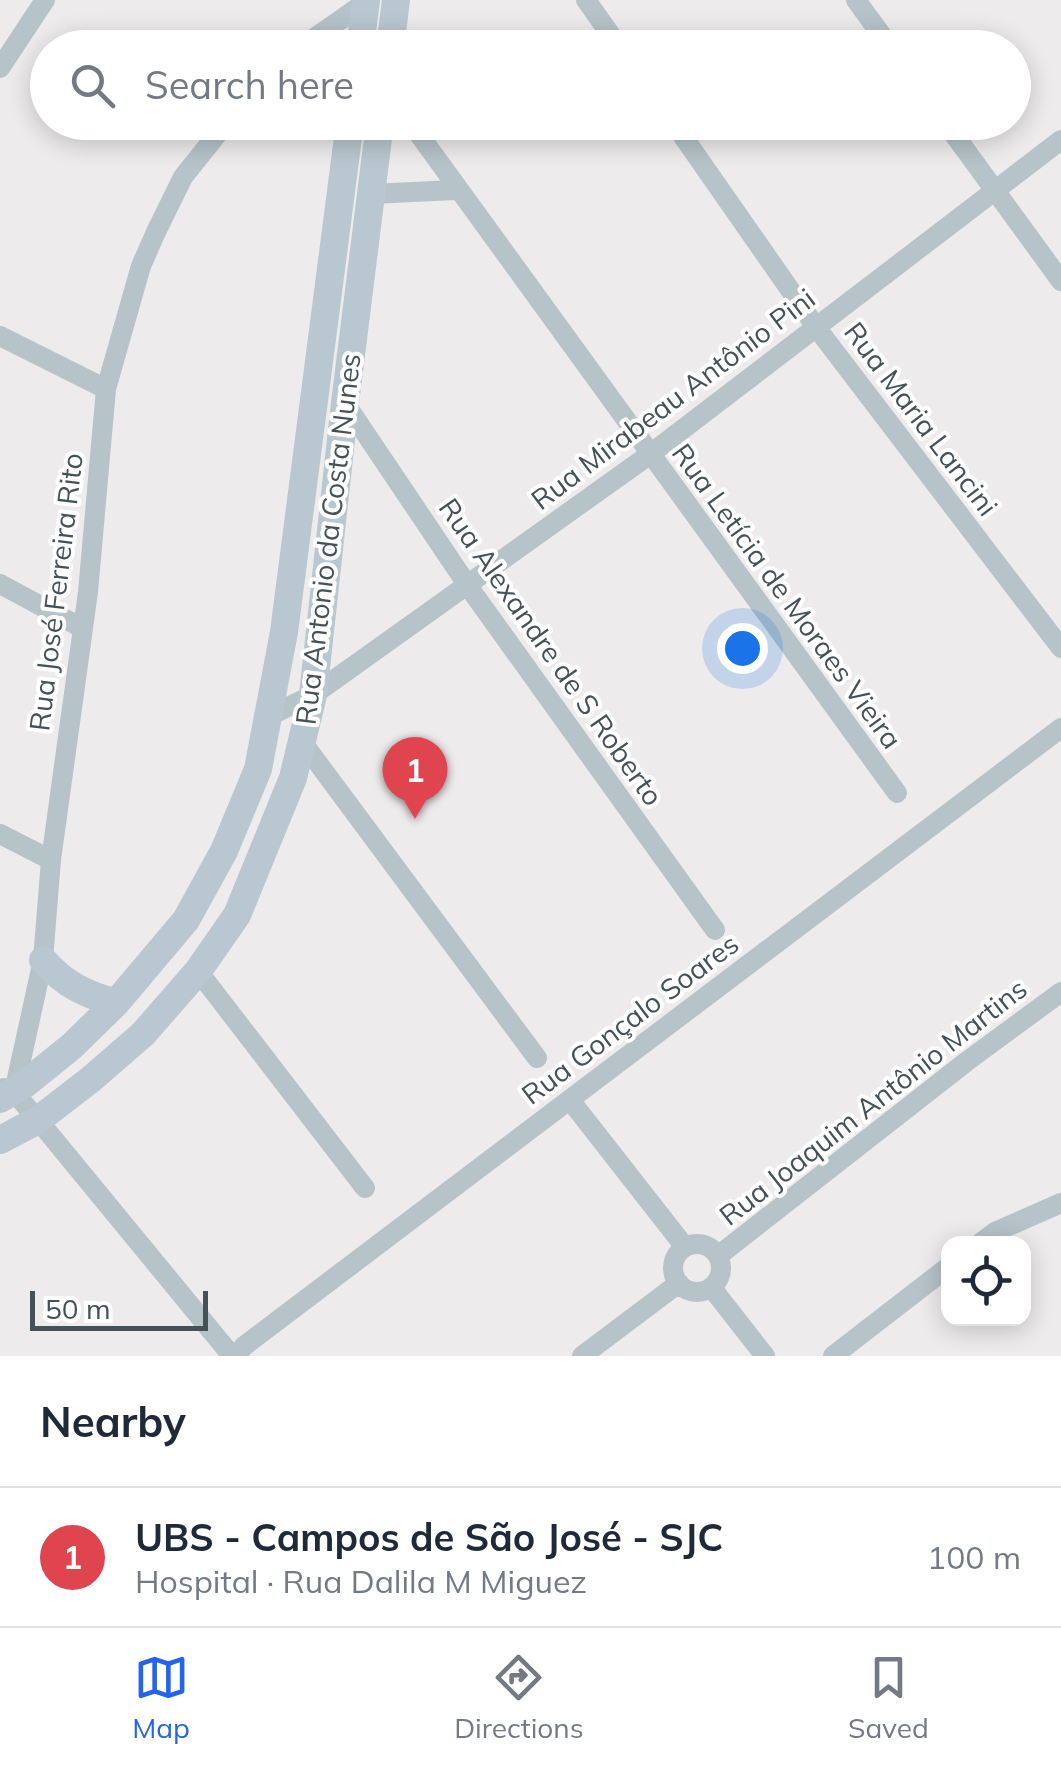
<!DOCTYPE html>
<meta charset="utf-8">
<style>
:root{--surface:#fff;--page:#f6f6f7;--text:#1f2937;--muted:#747a83;--line:#e0e1e3;--accent:#2563eb}
body{margin:0;font-family:Mulish,sans-serif;background:var(--page);color:var(--text)}
.controls{position:absolute;right:30px;bottom:30px;display:grid;overflow:hidden;border-radius:20px;box-shadow:0 5px 25px #0003}
.controls button{width:90px;height:90px;display:grid;place-items:center;padding:0;border:0;border-bottom:2px solid var(--line);background:var(--surface);color:var(--text);font:50px sans-serif}
.scale{position:absolute;left:30px;bottom:25px;width:178px;box-sizing:border-box;padding-left:10px;border:5px solid #445258;border-top:0;font-size:28px;line-height:35px;white-space:nowrap;color:#445258;-webkit-text-stroke:8px #fff;paint-order:stroke}
.you{position:absolute;left:742px;top:648px;width:35px;height:35px;margin:-25px;border:8px solid #fff;border-radius:50%;background:#1a73e8;box-shadow:0 0 0 15px #1a73e833}
.badge{display:grid;place-items:center;width:65px;height:65px;border-radius:50%;background:var(--accent);color:#fff;font-size:32px;font-weight:700}
.pin{position:absolute;translate:-50% -82px;filter:drop-shadow(0 2px 5px #0008)}
.pin::after{content:'';position:absolute;top:52px;width:35px;height:30px;background:inherit;clip-path:polygon(0 0,100% 0,50% 100%)}
.list{margin:0;padding:0;list-style:none}
h2{display:flex;justify-content:space-between;align-items:center;height:130px;margin:0;padding:0 40px;font-size:42px}
h2 small{font-size:32px;font-weight:400;color:var(--muted)}
.list li{display:grid;grid-template-columns:65px 1fr auto;gap:30px;align-items:center;box-sizing:border-box;height:140px;padding:0 40px;border-top:2px solid var(--line)}
.list b{display:block;font-size:38px;white-space:nowrap}
.list p{margin:0;font-size:32px;white-space:nowrap;color:var(--muted)}
.list em{font-size:32px;font-style:normal;color:var(--muted)}
.icon{flex:none;width:55px;height:55px;fill:none;stroke:currentColor;stroke-width:2;stroke-linecap:round;stroke-linejoin:round}
.map{position:relative;flex:none;width:1061px;height:1356px;overflow:hidden}
.search{position:absolute;background:var(--surface);box-shadow:0 5px 25px #0003;left:30px;right:30px;top:30px;height:110px;display:flex;align-items:center;gap:25px;box-sizing:border-box;padding:0 35px;border-radius:55px;color:var(--muted);font-size:38px}
.sheet{height:270px;background:var(--surface)}
nav{display:flex;justify-content:space-around;align-items:center;box-sizing:border-box;height:140px;border-top:2px solid var(--line);background:var(--surface);font-size:28px;color:var(--muted)}
nav a{display:grid;justify-items:center;gap:5px}
nav .on{color:var(--accent)}
.map>svg:first-child{display:block}
.lines{fill:none;stroke-linecap:round;stroke-linejoin:round}
.street{stroke:#b6c3c8;stroke-width:20}
.secondary{stroke:#b9c7d0;stroke-width:28}
.labels{text-anchor:middle;stroke-width:8;stroke-linejoin:round;paint-order:stroke}
.street-label{font-size:28px;fill:#445258;stroke:#fff}
</style>
<div class="map">
<svg width="1061" height="1356" viewBox="0 0 1061 1356">
<rect width="100%" height="100%" fill="#eeebec"/>
<g class="lines">
<path class="street" d="M586,0l34,48
M856,0l35,48
M300,48l66,-46
M0,68l45,-68
M410,122l487,671
M673,122l143,205 245,321
M945,122l116,159
M371,194l84,-4
M0,336l106,53
M345,403l123,183 247,344
M0,584l82,44
M269,716l44,-21 336,-240 412,-315
M303,743l234,315
M0,834l51,26
M198,971l167,217
M4,1088l10,4 24,28 194,236
M14,1092l29,-132 8,-100 37,-268 18,-203 35,-123 15,-34 27,-55 44,-55
M570,1100l115,147
M979,1244l16,-12 66,-29
M673 1268a24 24 0 1 1 48 0a24 24 0 1 1-48 0Z
M718,1256l248,-194 95,-70
M711,1287l54,69
M236,1356l8,-10 817,-618
M582,1356l97,-73
M833,1356l115,-89"/>
<path class="secondary" d="M360,48l6,-48
M390,48l6,-48
M43,960c22,25 42,34 73,43
M0,1099l25,-15 47,-38 44,-43 70,-83 38,-69 34,-82 26,-137 66,-510
M0,1140l38,-20 52,-40 53,-46 55,-63 39,-56 56,-137 20,-83 32,-292 35,-281"/>
</g>
<g class="labels">
<g class="street-label">
<text transform="translate(673 399) rotate(-37)" y="10">Rua Mirabeau Antônio Pini</text>
<text transform="translate(921 419) rotate(53)" y="10">Rua Maria Lancini</text>
<text transform="translate(328 539) rotate(-83)" y="10">Rua Antonio da Costa Nunes</text>
<text transform="translate(56 592) rotate(-83)" y="10">Rua José Ferreira Rito</text>
<text transform="translate(787 596) rotate(54)" y="10">Rua Letícia de Moraes Vieira</text>
<text transform="translate(551 652) rotate(55)" y="10">Rua Alexandre de S Roberto</text>
<text transform="translate(630 1019) rotate(-37)" y="10">Rua Gonçalo Soares</text>
<text transform="translate(873 1102) rotate(-38)" y="10">Rua Joaquim Antônio Martins</text>
</g>
</g>
</svg>
<div class="controls">
<button><svg class="icon" aria-label="locate" viewBox="0 0 24 24"><circle cx="12" cy="12" r="6"/><path d="M12 2v4M12 18v4M2 12h4M18 12h4"/></svg></button>
</div>
<div class="scale">50 m</div>
<div class="you"></div>
<div class="pin badge" style="left:415px;top:819px;background:#e0444e">1</div>
<div class="search"><svg class="icon" aria-label="search" viewBox="0 0 24 24"><circle cx="10" cy="10" r="6"/><path d="M15 15l6 6"/></svg>Search here</div>
</div>
<section class="sheet">
<h2>Nearby<small></small></h2>
<ul class="list">
<li><span class="badge" style="background:#e0444e">1</span><div><b>UBS - Campos de São José - SJC</b><p>Hospital · Rua Dalila M Miguez</p></div><em>100 m</em></li>
</ul>
</section>
<nav>
<a class="on"><svg class="icon" aria-label="map" viewBox="0 0 24 24"><path d="M3 6l6-2 6 2 6-2v14l-6 2-6-2-6 2zM9 4v14M15 6v14"/></svg>Map</a>
<a><svg class="icon" aria-label="directions" viewBox="0 0 24 24"><path d="M12 3l9 9-9 9-9-9zM9 14v-3h6M13 9l2 2-2 2"/></svg>Directions</a>
<a><svg class="icon" aria-label="saved" viewBox="0 0 24 24"><path d="M7 4h10v16l-5-4-5 4z"/></svg>Saved</a>
</nav>
